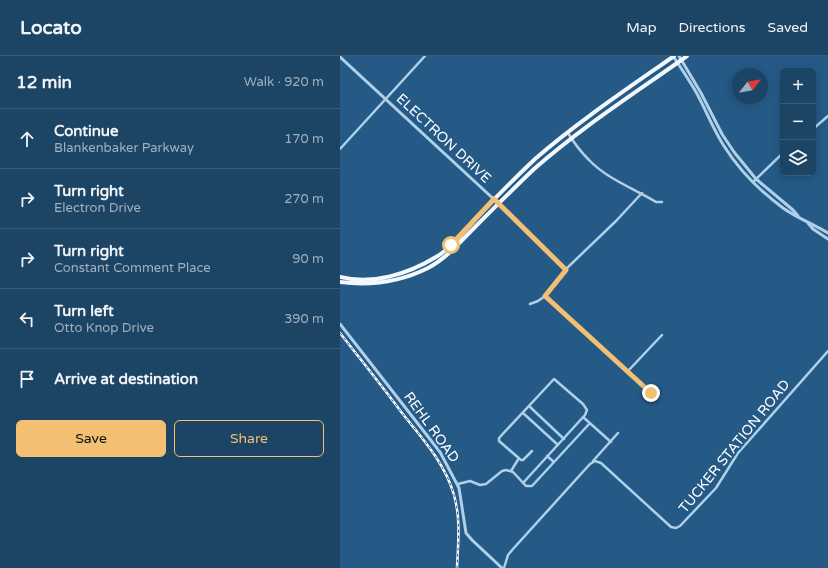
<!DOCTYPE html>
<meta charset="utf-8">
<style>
:root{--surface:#1c4465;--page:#294e6e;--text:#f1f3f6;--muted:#a0b0bf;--line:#3a5c79;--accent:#f3bf73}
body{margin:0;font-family:"Varela Round",sans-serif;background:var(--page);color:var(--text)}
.controls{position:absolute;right:12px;top:12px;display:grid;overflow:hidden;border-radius:6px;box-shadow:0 2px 10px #0003}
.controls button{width:36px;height:36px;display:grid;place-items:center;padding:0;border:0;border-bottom:1px solid var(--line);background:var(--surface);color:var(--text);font:20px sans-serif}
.compass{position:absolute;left:392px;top:12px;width:36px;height:36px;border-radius:50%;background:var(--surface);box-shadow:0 2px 10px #0003;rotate:59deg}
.stop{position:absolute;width:12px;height:12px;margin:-9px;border:3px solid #f3bf73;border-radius:50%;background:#fff}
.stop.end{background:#f3bf73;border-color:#fff;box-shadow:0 1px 4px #0008}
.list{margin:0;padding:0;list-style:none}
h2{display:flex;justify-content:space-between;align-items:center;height:52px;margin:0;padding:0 16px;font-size:17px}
h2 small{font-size:13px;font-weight:400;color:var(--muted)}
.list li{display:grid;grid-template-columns:26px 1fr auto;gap:12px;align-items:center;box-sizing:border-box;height:60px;padding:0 16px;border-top:1px solid var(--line)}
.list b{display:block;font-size:15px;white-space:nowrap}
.list p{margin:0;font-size:13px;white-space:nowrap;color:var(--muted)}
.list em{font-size:13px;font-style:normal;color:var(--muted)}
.actions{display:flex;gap:8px;padding:12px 16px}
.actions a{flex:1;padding:9px 0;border:1px solid var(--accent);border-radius:6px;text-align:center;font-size:14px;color:var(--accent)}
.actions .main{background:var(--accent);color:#111}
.icon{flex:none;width:22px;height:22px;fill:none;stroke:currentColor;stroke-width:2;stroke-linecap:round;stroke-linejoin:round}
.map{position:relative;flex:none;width:488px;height:512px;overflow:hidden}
header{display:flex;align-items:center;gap:24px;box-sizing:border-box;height:56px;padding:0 20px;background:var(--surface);border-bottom:1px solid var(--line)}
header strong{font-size:19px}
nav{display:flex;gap:22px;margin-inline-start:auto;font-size:14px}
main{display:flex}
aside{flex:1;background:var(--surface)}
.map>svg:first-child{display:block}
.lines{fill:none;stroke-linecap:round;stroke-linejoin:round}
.minor{stroke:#afd0e9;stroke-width:2.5}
.tertiary{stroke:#afd0e9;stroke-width:3}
.primary{stroke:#f2f8fe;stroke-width:4}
.rail-casing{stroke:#fff;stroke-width:2.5}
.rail{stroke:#255a87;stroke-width:1;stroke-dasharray:3;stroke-linecap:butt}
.route{stroke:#f3bf73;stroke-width:5}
.labels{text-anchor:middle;stroke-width:4;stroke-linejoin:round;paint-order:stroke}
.street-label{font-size:14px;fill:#fff;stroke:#255a87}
</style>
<header>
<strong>Locato</strong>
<nav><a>Map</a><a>Directions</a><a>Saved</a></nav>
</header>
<main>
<aside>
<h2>12 min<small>Walk · 920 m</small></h2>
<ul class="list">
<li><svg class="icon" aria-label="ahead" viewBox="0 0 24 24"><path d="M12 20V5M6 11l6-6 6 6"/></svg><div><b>Continue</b><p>Blankenbaker Parkway</p></div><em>170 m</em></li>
<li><svg class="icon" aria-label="right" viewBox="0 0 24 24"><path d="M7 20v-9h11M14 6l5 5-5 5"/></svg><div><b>Turn right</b><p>Electron Drive</p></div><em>270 m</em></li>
<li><svg class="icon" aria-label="right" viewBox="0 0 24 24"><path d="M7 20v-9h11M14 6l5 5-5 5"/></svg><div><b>Turn right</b><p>Constant Comment Place</p></div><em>90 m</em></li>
<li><svg class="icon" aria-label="left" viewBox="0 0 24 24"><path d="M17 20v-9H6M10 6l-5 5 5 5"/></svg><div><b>Turn left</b><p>Otto Knop Drive</p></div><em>390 m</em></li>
<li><svg class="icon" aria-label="arrive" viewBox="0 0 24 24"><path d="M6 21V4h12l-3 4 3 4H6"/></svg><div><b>Arrive at destination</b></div></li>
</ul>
<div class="actions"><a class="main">Save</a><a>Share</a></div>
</aside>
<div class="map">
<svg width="488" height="512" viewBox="0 0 488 512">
<rect width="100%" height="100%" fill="#255a87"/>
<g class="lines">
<path class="minor" d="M473,73l15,-13
M228,77c6,10 13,19 21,27 18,19 46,29 67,42h6
M0,93l85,-93
M413,126l30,-29
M159,148l67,66
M205,240l106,97
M190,248l8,-3 7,-5 21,-27 50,-48 26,-28
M287,316l35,-37
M189,350l35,33
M183,357l35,32
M243,361l28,25
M207,400l7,6
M253,405l25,-28
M171,415l8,-13
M183,427l62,-68 2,-5 -4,-6 -29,-25 -55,59v3l22,19h2l9,-9
M118,428l12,-3 10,4 6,-1 16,-13 4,-1 7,2 13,14h6l58,-63
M164,512l4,-13 5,-6 77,-85 5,-3 6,2 70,64 5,1 4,-2 36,-38 22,-35 90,-102"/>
<path class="tertiary" d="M333,0c8,12 16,24 23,36 10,18 17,37 28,54 15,24 36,45 59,62 14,10 30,16 45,25
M339,0l22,37 21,41 12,18 22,27 37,31 5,6
M0,1l159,147
M468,167l5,6 15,10
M0,268l100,128 19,36 7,45 6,7 30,28"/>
<path class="primary" d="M0,221c33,8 68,-3 96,-20 17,-10 30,-28 43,-42 18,-19 37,-38 56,-56 44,-38 92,-70 139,-103
M0,226c31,4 60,0 88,-14 19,-10 33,-27 48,-42 19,-19 38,-38 58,-57 49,-43 101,-76 153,-113"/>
<g class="rail-casing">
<path id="rail" d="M0,277c21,27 42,53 62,80 20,25 43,50 52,82 7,24 4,49 3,73"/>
</g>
<use href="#rail" class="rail"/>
</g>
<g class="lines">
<path class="route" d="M111,189l43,-46 72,71 -21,26 106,97"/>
</g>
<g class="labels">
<g class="street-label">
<text transform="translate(104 82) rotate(43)" y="5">ELECTRON DRIVE</text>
<text transform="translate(92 371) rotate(54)" y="5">REHL ROAD</text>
<text transform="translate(394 390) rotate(-51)" y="5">TUCKER STATION ROAD</text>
</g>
</g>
</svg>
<div class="controls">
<button>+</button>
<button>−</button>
<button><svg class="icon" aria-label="layers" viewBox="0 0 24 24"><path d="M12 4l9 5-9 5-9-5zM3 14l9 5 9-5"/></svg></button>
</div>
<svg class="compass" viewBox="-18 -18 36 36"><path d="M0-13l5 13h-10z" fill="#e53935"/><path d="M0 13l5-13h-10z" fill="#a0b0bf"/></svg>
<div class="stop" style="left:111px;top:189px"></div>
<div class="stop end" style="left:311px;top:337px"></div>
</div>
</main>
